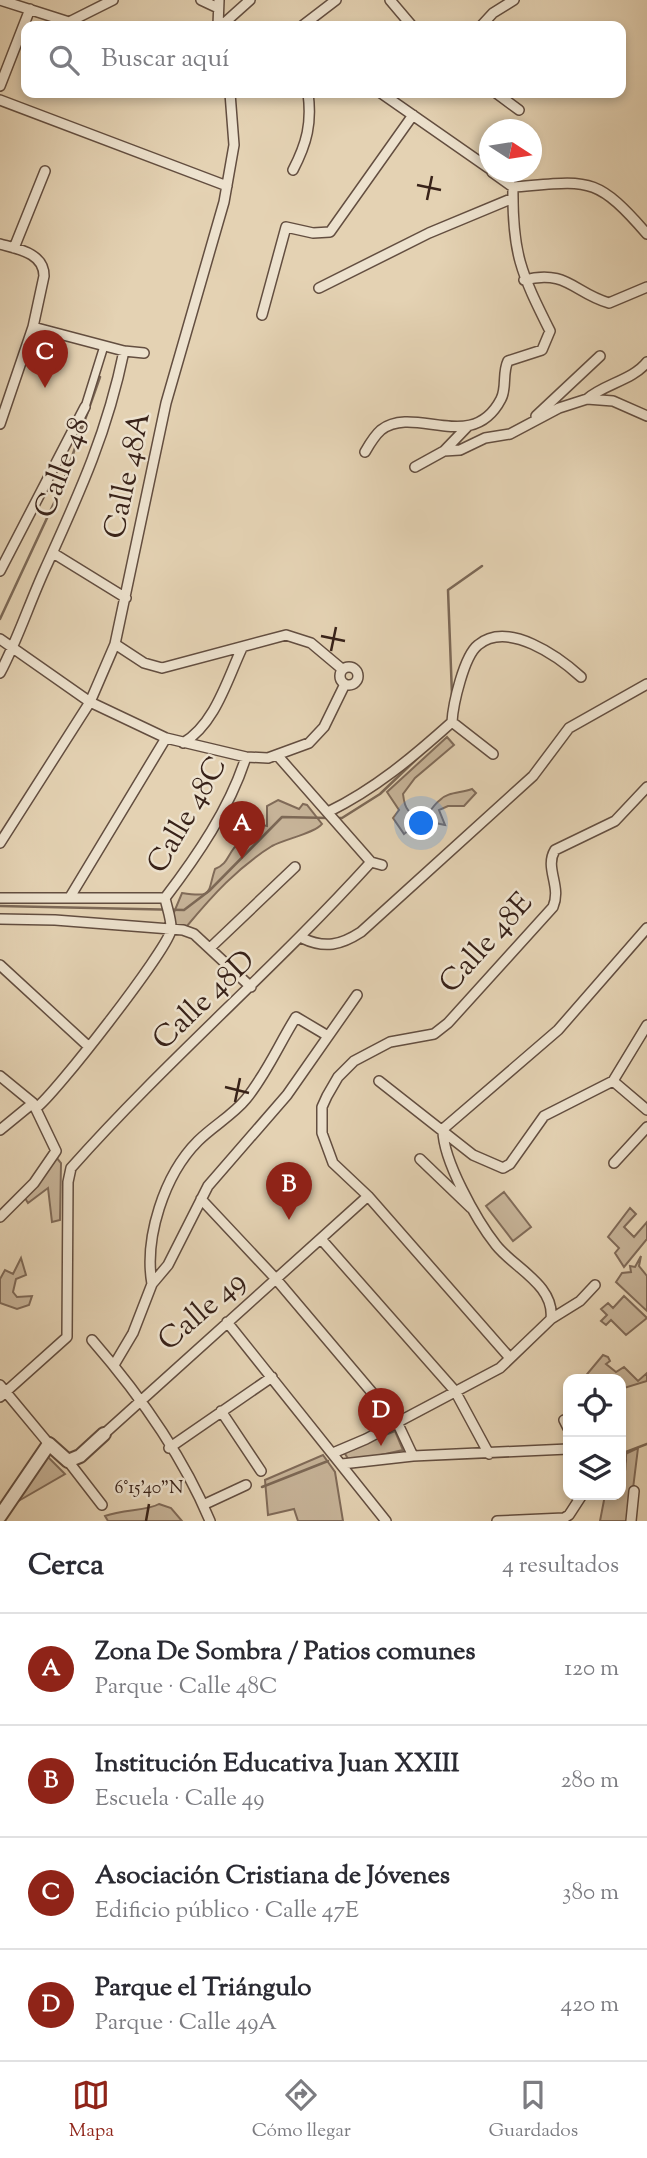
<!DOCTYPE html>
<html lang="es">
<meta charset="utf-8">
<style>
:root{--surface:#fff;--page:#f7f7f7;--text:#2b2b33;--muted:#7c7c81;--line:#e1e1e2;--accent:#8f2418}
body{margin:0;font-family:"Sorts Mill Goudy",serif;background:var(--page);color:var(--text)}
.controls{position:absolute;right:21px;bottom:21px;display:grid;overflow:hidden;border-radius:14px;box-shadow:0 4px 10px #0003}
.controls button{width:63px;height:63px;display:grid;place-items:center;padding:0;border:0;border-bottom:2px solid var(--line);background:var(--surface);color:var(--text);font:35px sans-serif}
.compass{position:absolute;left:479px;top:119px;width:63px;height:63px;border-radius:50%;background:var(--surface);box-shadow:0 4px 10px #0003;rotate:102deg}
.you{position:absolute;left:422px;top:824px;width:24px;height:24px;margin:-18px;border:5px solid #fff;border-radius:50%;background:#1a73e8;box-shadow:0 0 0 10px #1a73e833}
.badge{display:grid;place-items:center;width:46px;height:46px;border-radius:50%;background:var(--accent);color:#fff;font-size:23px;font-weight:700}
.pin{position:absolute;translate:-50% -58px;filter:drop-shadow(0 2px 4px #0008)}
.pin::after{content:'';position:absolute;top:37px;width:24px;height:21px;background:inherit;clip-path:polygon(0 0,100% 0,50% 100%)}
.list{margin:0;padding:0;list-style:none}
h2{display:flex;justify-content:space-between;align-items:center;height:91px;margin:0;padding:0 28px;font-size:30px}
h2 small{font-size:23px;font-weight:400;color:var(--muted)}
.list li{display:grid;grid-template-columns:46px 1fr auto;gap:21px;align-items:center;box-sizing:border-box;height:112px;padding:0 28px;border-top:2px solid var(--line)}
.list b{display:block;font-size:26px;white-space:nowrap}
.list p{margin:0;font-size:23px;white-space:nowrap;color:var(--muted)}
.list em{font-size:23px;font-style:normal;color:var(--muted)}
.icon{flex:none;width:38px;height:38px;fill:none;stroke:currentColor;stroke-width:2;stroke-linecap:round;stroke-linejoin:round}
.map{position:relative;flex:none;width:647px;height:1521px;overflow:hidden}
.search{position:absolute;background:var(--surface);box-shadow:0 4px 10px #0003;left:21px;right:21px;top:21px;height:77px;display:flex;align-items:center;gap:18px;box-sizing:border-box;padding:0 24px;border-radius:14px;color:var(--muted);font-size:26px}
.sheet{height:539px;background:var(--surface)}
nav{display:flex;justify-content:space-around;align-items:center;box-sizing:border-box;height:98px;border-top:2px solid var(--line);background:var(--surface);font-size:19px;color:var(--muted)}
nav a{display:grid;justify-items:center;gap:4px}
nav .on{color:var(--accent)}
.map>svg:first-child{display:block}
.green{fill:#c7b499;stroke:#806b59;stroke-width:2}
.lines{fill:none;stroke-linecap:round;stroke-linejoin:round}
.stream{stroke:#7c6856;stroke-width:2.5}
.pedestrian-casing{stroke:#634e40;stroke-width:10}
.minor-casing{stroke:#634e40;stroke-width:12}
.tertiary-casing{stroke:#634e40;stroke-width:16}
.pedestrian{stroke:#ede2ce;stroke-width:7}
.minor{stroke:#ede2ce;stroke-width:9}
.tertiary{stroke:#ede2ce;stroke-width:12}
.ticks{fill:none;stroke:#382219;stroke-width:2.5}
.labels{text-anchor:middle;stroke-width:5;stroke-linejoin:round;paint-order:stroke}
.street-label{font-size:30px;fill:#382219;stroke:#ede2ce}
.ticks-label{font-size:18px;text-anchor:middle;fill:#382219;stroke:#ede2ce;stroke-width:5;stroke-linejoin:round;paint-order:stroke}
</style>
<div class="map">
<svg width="647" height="1521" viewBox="0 0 647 1521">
<rect width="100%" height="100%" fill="#e4d2b3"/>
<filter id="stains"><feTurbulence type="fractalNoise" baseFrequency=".00286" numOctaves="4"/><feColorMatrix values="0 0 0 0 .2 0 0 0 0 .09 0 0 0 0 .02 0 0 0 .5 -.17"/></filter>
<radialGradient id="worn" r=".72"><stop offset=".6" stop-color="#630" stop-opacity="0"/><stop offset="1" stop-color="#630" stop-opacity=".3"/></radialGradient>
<path class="green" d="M447,737l7,8 -39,33 -12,16c2,17 5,19 21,23 7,-5 9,-12 16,-17 7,-8 21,-7 32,-11l4,4 -12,13h-16l-9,4 6,15c-24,-5 -18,-9 -41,9l-11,-16 6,-8 -12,-18z
M278,800l21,9 4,-5 4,1 15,19c-7,9 -37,15 -50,22 -34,21 -60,50 -85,80l-11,-1 -4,-8 10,-24c32,5 25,0 33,-24 12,-5 12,-12 19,-21 8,-9 16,-9 24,-24l9,2v-20z
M56,1157l5,6 -1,57 -8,2 -4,-34 -20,15 -3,-5z
M504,1192l27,35 -18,14 -27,-35z
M630,1208l6,6 -12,13 10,10 13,-15v17l-23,28 -9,-14 4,-5 -11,-11z
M641,1256l-2,10 8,10v35l-31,-29 6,-9 9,-1 -1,-6 5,1z
M21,1258l5,17 -10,4 -3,13 4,5 15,-1 -3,9 -12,4 -17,-6v-24l5,-9 8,4z
M624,1296l23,22 -21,17 -15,-15 -5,5 -5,-4 6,-6 -6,-6 7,-6 5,5z
M603,1355l5,2 2,4 -4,3 10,8 8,-5 14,14 9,-8v8l-26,8v-10h-38z
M395,1431l8,19 -53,12 -6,-10z
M638,1448l-9,73h-29l5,-26h16v-18l5,-17 -5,-4z
M45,1454l20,20 -50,29z
M323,1455l12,17 8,49h-45l-4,-12 -26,6 -3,-35z
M159,1504l12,4 11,13h-74l-3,-5c18,-7 42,-5 54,-12z"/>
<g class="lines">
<path class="stream" d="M0,619l61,-131 39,-111
M452,695l-4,-105 34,-24
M336,818h6l38,-24 44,-42
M0,906l184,4 25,-19 73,-74 47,1
M621,1469l4,1 1,-18 21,-8
M262,1487l66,-26"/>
<g class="pedestrian-casing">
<path id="pedestrian" d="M85,407l19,-61"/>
</g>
<g class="minor-casing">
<path id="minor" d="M0,0l69,22 44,-22
M201,0l17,8
M390,0l22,26
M218,26l1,-26
M221,26l29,-26
M302,26l34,-26
M481,26l12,-13 21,-13
M0,86l30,-77
M381,93l109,76
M496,93l23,17
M0,100l227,86
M293,170c14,-27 19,-47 15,-77
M513,187c75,-6 82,-13 134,47
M0,244c18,5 44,9 44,32l-11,51 -33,97
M14,248l31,-77
M524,280c43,-11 50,13 85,23l38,-16
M319,288l110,-55 84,-35
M262,315l24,-88 27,6 17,-1 83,-117
M33,327l91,24 20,2
M587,399c17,-15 46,-19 60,-37
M536,416l64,-60
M468,426l-24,25 16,-1 25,-12 25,-4 49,-26 28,-9 26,2 34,15
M365,452c4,-7 9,-16 16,-22 34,-26 91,25 120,-31 6,-11 1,-26 7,-38l34,-11 8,-19c-29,-58 -38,-78 -37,-144l-21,-15
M415,467l29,-16
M53,553l73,45
M0,571l85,-164
M0,639l90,63 76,36 80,19 22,1 41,-15 15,-16 21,-43
M115,644l29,19 18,5 124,-33 25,8 31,26
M340 676a9 9 0 1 1 18 0a9 9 0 1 1-18 0Z
M0,673c18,-34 29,-69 45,-104 34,-75 62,-135 79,-218
M183,743c32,-19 44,-63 59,-95
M493,754l-41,-32c1,-18 12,-66 26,-77 30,-25 81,12 103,32
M277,755l94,107 11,3
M328,812c47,-23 85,-55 124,-90
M0,843l90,-141 25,-58 51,-241 58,-201 10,-57 -4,-52
M70,897l96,-159
M0,898h165
M0,919l55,1 128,10 11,4 57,53
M302,938c23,11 39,7 59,-6l172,-156 36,-48 78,-44
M210,948l85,-81
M0,965l88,81
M0,1076l33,27 23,48 -22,32 -34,34
M379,1081l94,74 30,13 7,-4 34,-48 69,-35 34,-56
M613,1081l34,29
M36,1108c17,-11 132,-159 135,-178 1,-9 -4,-22 -6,-32 32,-42 65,-90 81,-141
M0,1130l33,-27
M420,1159l51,49
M614,1163l33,-36
M201,1199l75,80 121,143 16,34
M321,1239l134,152 34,63
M152,1284c-8,-46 12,-109 46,-143 15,-15 35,-26 48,-42 21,-26 33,-55 50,-82l32,19
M551,1319c4,-34 -37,-51 -55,-74 -19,-24 -54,-86 -53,-116l115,-99 89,-102
M227,1322l159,199
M92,1340c46,53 91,116 118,181
M510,1358l-142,-162 -35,-33 -11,-30v-26l5,-11 11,-19 16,-16 36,-19 44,-8 14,-11 105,-116c9,-21 -9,-39 2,-57l60,-29 32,-34
M114,1365l19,-32 19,-49 16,-19 40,-79 79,-91 70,-100
M0,1385l49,59
M0,1397l67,-60 1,-155 3,-14c95,-107 204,-200 300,-306
M221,1411l40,60
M564,1420l4,8
M104,1434l264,-238
M169,1448l103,-71
M333,1453l33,-14 134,-71 51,-49 29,-18 15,-16
M68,1461l34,44
M342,1464l71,-8 155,-7
M203,1505l43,-20
M497,1521l67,-3 5,-3 13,-20
M631,1521l3,-30"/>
</g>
<g class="tertiary-casing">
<path id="tertiary" d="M0,1516l49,-72 19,17 12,-5 24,-22"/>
</g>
<use href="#pedestrian" class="pedestrian"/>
<use href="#minor" class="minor"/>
<use href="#tertiary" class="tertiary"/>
</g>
<path class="ticks" d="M417,185l24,5M427,200l5,-24M321,636l24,5M331,651l5,-24M225,1087l24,6M235,1102l5,-24M146,1521l3,-17"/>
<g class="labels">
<g class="street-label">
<text transform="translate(61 467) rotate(-69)" y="10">Calle 48</text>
<text transform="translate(126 475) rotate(-78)" y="10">Calle 48A</text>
<text transform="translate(186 814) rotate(-60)" y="10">Calle 48C</text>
<text transform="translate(485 942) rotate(-48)" y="10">Calle 48E</text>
<text transform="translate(203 999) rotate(-44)" y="10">Calle 48D</text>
<text transform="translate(201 1310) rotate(-41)" y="10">Calle 49</text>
</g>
</g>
<g class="ticks-label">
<text x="149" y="1493">6°15'40"N</text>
</g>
<rect width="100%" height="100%" filter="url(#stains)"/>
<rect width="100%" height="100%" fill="url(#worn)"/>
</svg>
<div class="controls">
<button><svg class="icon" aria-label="locate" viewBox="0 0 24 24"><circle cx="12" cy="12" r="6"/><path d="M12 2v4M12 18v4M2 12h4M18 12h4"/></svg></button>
<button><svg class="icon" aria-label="layers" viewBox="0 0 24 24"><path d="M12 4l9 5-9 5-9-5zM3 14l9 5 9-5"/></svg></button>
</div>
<svg class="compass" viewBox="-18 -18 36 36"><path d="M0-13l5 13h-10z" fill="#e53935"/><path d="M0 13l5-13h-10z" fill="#7c7c81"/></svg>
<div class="you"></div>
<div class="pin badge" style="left:242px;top:859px">A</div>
<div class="pin badge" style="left:289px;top:1220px">B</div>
<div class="pin badge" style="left:45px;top:388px">C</div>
<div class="pin badge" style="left:381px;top:1446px">D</div>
<div class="search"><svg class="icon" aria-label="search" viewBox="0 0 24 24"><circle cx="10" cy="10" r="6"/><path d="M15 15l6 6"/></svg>Buscar aquí</div>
</div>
<section class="sheet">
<h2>Cerca<small>4 resultados</small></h2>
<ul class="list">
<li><span class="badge">A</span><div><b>Zona De Sombra / Patios comunes</b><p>Parque · Calle 48C</p></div><em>120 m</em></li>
<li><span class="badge">B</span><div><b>Institución Educativa Juan XXIII</b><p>Escuela · Calle 49</p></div><em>280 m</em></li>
<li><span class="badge">C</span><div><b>Asociación Cristiana de Jóvenes</b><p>Edificio público · Calle 47E</p></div><em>380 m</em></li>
<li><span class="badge">D</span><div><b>Parque el Triángulo</b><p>Parque · Calle 49A</p></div><em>420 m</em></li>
</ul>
</section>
<nav>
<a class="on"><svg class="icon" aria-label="map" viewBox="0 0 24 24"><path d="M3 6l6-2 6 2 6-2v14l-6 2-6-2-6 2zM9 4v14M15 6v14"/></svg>Mapa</a>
<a><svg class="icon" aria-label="directions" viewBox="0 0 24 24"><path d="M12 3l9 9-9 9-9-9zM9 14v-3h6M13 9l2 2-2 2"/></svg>Cómo llegar</a>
<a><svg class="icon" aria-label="saved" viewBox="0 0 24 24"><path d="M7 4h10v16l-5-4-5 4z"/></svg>Guardados</a>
</nav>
